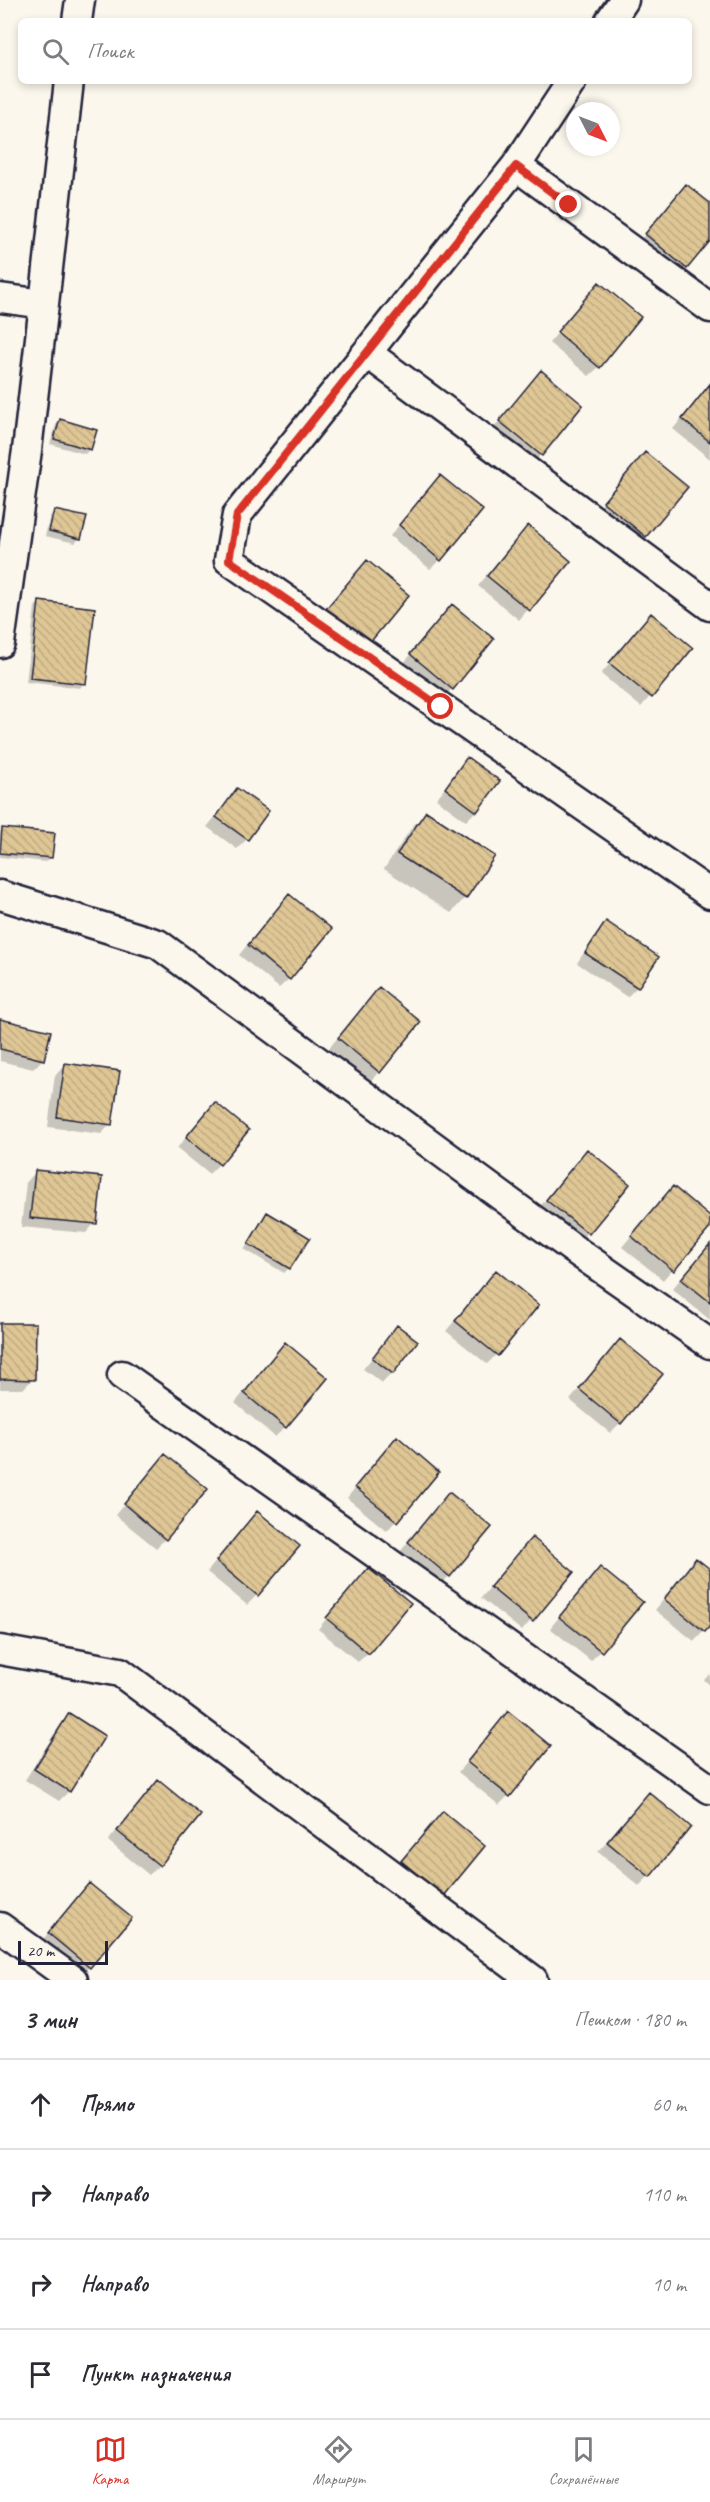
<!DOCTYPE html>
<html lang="ru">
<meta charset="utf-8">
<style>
:root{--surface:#fff;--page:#f7f7f7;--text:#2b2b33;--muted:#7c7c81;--line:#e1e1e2;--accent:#d93025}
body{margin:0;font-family:Caveat,sans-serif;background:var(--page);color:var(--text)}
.compass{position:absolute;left:566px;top:102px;width:54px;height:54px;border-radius:50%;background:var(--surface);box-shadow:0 3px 9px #0003;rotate:132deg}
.scale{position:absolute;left:18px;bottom:15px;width:90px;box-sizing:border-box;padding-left:6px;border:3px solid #22223b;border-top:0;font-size:16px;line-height:21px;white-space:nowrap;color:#22223b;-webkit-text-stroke:4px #fbf7ec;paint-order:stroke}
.stop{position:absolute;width:18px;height:18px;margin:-14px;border:4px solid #d93025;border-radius:50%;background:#fff}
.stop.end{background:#d93025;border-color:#fff;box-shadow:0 2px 6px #0008}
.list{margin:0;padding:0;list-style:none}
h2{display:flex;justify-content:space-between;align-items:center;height:78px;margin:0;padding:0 24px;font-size:26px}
h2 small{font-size:20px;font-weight:400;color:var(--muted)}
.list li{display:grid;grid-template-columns:39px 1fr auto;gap:18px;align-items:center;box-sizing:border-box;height:90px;padding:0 24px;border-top:2px solid var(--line)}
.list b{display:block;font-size:22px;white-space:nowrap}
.list em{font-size:20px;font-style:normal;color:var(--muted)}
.icon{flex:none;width:33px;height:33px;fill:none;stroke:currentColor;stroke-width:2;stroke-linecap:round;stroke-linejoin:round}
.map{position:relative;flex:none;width:710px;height:1980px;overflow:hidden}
.search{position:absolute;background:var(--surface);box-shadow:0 3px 9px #0003;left:18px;right:18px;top:18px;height:66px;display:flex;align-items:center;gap:15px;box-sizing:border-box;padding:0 21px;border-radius:9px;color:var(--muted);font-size:22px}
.sheet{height:438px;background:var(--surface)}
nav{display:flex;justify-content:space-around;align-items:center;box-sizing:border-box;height:84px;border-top:2px solid var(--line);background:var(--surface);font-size:16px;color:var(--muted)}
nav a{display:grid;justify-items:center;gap:3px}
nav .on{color:var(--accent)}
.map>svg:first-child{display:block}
.shadow{fill:#0003}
.building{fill:url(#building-back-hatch);stroke:#22223b;stroke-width:1.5}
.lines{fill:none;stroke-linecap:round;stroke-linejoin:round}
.minor-casing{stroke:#22223b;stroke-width:33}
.minor{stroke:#fbf7ec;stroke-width:28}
.route{stroke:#d93025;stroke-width:8}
</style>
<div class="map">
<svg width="710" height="1980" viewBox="0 0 710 1980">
<defs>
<pattern id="building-back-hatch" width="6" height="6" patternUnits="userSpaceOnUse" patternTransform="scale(1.5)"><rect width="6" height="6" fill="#dfc695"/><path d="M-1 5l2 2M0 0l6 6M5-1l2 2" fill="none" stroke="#bfaa81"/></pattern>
</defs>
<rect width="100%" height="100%" fill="#fbf7ec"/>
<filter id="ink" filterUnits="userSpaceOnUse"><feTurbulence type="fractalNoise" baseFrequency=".0167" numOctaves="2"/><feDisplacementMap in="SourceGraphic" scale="12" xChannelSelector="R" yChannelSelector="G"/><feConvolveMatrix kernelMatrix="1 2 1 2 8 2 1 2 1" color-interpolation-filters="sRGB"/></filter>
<g filter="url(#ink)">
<path class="shadow" d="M686,186l24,19v34l-34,39 -40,-33z
M599,284v83l-10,9 -40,-33z
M541,372v83l-10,9 -40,-33z
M710,384v75l-37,-30z
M60,420l30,29 -5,5 -35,-10 6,-19z
M635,464l50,23 -50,59 -40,-33z
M431,487l9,73 -10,9 -40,-33z
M55,511l25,27 -5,5 -30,-7 5,-20z
M519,537l50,24 -50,59 -41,-34z
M39,602l45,81 -4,5 -54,-6 9,-75z
M452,606v83l-10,9 -40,-33z
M651,615l40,33 -50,59 -40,-33z
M468,759l8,52 -10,10 -30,-22z
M237,790l10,49 -10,10 -30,-22z
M426,812l67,44 -28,42 -14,15 -67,-44 28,-42z
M3,829l48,28 -5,5 -46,-5v-25z
M279,906l10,73 -10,9 -40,-33z
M606,923l51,34 -20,30 -10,10 -50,-34 20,-30z
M379,989v83l-10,10 -40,-34z
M0,1020l43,39 -10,10 -33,-8z
M65,1065l46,59 -10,10 -53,-7 7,-52z
M215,1104l4,60 -10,10 -32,-26z
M578,1161l50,23 -50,59 -41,-33z
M36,1172l59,51 -9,10 -65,-6 5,-45z
M663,1198l47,21v6l-47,55 -41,-33z
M267,1214l22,54 -5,5 -40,-24z
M710,1244v76l-38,-31z
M487,1282l10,72 -10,10 -41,-33z
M0,1325l33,54 -10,10h-23z
M397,1327l-5,46 -10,10 -19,-14z
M620,1341v82l-10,10 -40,-33z
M275,1354l10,73 -10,10 -40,-34z
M387,1448l50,24 -50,59 -40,-33z
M156,1466l9,73 -9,9 -41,-33z
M449,1494v82l-10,10 -40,-33z
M257,1513v82l-10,10 -40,-33z
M532,1539l40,33 -50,59 -41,-33z
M696,1560l14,11v52l-16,18 -39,-31z
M591,1579l50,23 -50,59 -41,-33z
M358,1580l10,73 -10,9 -40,-33z
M710,1674v11l-6,-5z
M69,1715l34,22 -34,54 -10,10 -34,-21 35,-55z
M499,1723l9,73 -9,9 -41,-33z
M149,1792l10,73 -10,10 -41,-34z
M649,1794v82l-10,10 -41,-34z
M443,1813v82l-50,-23z
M80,1895l9,72 -10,10 -40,-33z"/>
<path class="building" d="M686,184l24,19v38l-23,28 -42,-35z
M599,282l42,35 -41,51 -43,-36z
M541,370l42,35 -41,51 -43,-35z
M710,384v58l-28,-23z
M60,419l37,11 -6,20 -37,-11z
M645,452l43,35 -42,50 -43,-35z
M440,475l43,35 -42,51 -42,-36z
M54,510l33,7 -6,22 -32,-8z
M528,525l43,36 -41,50 -43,-35z
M367,560l42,35 -41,50 -43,-35z
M39,601l56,7 -9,76 -56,-6z
M452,604l42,35 -41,51 -43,-36z
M651,613l42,35 -41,50 -43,-35z
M467,757l33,24 -23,31 -32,-24z
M237,788l32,23 -21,29 -32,-23z
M426,811l69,45 -29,43 -69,-45z
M2,828l53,5 -3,25 -52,-5z
M289,894l43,35 -42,51 -42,-35z
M606,921l53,36 -21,31 -53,-35z
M379,987l42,35 -41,51 -42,-35z
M0,1019l51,12 -7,29 -44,-11z
M65,1063l55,8 -8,54 -55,-8z
M215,1102l34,28 -29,35 -34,-28z
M587,1149l43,35 -41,50 -43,-34z
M35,1170l67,7 -5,47 -67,-6z
M673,1186l37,31v11l-36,43 -43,-35z
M267,1212l43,26 -20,31 -42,-25z
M710,1244v58l-29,-23z
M496,1270l43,35 -41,51 -43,-35z
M0,1323h36l-1,57 -35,-1z
M397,1325l21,16 -25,33 -21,-16z
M620,1339l43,35 -42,50 -42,-35z
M285,1342l43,36 -42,50 -42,-35z
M397,1436l42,36 -41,50 -43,-35z
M165,1454l43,35 -42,51 -42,-36z
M449,1492l43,35 -42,50 -42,-35z
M257,1511l43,35 -42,50 -42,-35z
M532,1537l42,35 -41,50 -43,-35z
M696,1558l14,11v57l-5,6 -41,-33z
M600,1567l43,35 -41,50 -43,-35z
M368,1568l43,35 -42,51 -43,-36z
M508,1711l43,35 -41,51 -43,-35z
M69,1713l36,23 -35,56 -36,-23z
M158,1780l43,35 -41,51 -43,-35z
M649,1792l42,35 -41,50 -43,-35z
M443,1811l42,35 -41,50 -43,-35z
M89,1883l43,35 -42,50 -42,-35z"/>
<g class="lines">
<g class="minor-casing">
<path id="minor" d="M77,21l3,-21
M610,21l14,-21
M572,81l-56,85 -279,349 -8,45 481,334
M516,166l194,142
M0,298l44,6 -17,146 -27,193
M44,304l25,-223
M367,353l343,253
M0,895l158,49 414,304 138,96
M122,1375l588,414
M0,1650l120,22 413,308
M0,1927l73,53"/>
</g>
<use href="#minor" class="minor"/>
</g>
</g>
<g class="lines" filter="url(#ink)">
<path class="route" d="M441,707l-212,-147 8,-45 279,-349 53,39"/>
</g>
</svg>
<svg class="compass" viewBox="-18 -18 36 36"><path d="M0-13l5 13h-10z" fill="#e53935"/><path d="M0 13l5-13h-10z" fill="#7c7c81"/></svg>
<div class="scale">20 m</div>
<div class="stop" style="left:441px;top:707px"></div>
<div class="stop end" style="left:569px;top:205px"></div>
<div class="search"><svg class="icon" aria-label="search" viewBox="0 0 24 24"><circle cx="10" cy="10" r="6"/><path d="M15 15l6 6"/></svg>Поиск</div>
</div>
<section class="sheet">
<h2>3 мин<small>Пешком · 180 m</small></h2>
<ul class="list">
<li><svg class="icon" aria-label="ahead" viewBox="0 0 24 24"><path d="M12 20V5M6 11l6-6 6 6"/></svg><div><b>Прямо</b></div><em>60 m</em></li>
<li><svg class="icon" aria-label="right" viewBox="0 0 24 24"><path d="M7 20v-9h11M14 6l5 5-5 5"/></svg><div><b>Направо</b></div><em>110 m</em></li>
<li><svg class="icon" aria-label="right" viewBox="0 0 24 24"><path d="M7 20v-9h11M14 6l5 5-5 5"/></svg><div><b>Направо</b></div><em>10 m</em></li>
<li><svg class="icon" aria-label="arrive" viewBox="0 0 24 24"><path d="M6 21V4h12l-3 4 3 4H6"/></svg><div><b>Пункт назначения</b></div></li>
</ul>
</section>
<nav>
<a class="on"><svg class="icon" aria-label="map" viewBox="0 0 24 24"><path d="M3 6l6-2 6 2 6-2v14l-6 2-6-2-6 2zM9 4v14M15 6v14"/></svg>Карта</a>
<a><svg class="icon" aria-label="directions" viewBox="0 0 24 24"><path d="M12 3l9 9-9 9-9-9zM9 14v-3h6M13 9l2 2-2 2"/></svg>Маршрут</a>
<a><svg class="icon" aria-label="saved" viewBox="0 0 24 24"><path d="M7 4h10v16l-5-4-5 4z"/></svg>Сохранённые</a>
</nav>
